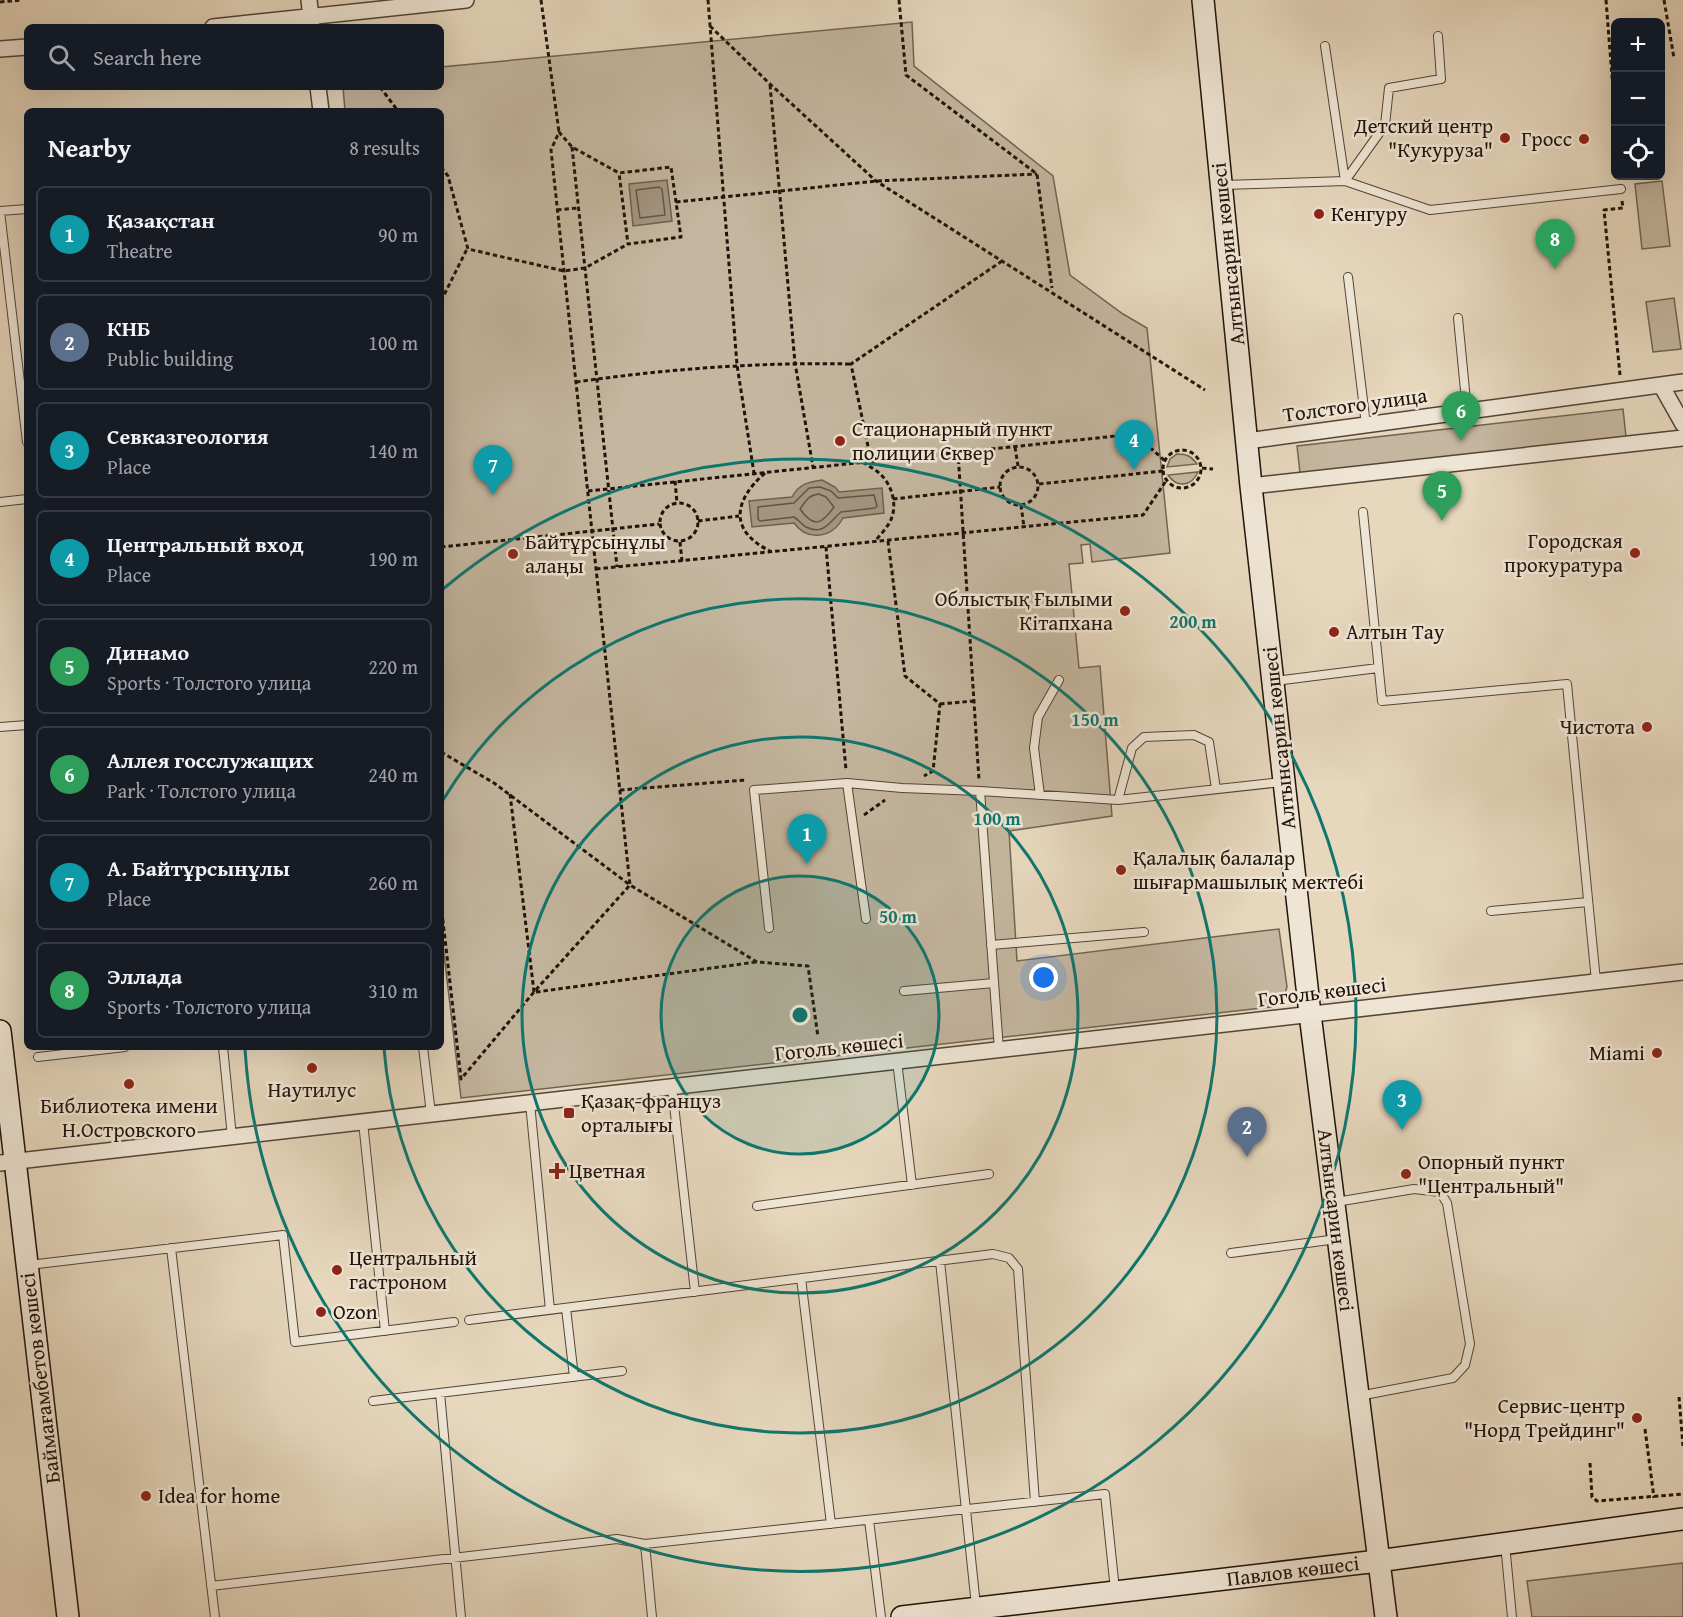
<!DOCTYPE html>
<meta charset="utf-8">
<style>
:root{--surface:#171b24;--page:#20242c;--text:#f1f3f6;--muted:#9ea1a6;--line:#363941;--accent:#c59692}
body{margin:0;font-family:"Gentium Book Plus",serif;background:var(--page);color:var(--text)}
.controls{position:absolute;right:18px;top:18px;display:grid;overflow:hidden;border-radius:9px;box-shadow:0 6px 24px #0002}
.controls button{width:54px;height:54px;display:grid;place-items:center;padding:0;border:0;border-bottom:2px solid var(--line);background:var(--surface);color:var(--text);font:30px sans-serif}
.you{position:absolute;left:1044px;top:978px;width:21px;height:21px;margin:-15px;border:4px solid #fff;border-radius:50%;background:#1a73e8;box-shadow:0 0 0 9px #1a73e833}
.badge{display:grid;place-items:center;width:39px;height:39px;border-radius:50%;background:var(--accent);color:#fff;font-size:20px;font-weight:700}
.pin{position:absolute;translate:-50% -50px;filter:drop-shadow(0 2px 3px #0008)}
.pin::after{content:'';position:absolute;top:32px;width:21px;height:18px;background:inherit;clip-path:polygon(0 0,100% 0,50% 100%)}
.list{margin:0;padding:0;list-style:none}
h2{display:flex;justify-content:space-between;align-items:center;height:78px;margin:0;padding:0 24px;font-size:26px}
h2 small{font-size:20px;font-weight:400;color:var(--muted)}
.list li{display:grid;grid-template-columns:39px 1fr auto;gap:18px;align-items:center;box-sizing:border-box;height:96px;margin:0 12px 12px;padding:0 12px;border:2px solid var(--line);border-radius:9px}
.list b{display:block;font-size:22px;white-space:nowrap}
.list p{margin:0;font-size:20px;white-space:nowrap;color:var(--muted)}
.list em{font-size:20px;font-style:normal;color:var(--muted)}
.icon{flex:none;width:33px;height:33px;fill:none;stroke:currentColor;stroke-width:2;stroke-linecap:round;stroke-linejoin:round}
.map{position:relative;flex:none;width:1683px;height:1617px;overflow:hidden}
.search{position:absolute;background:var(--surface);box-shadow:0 6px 24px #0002;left:24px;top:24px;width:420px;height:66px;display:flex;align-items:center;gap:15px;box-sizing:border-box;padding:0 21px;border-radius:9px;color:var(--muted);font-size:22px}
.panel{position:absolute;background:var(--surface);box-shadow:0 6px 24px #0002;left:24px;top:108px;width:420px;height:942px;border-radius:9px}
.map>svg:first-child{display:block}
.green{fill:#c4b69f;stroke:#726455;stroke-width:1.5}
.water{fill:#a39480;stroke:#6f6051;stroke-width:1.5}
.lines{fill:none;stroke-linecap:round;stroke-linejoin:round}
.shore{stroke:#625446;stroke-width:1.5}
.lane-casing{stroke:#524438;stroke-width:10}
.street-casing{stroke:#524438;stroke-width:18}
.secondary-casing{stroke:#20130b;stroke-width:24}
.path{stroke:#20130b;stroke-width:3;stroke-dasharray:4.5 3;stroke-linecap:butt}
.lane{stroke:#efe5d4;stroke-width:8}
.street{stroke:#efe5d4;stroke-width:15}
.secondary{stroke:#efe5d4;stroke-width:21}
.ring{fill:none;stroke:#0f766e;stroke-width:3}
.poi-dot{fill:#8f2418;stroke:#efe5d4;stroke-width:2}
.labels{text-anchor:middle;stroke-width:5;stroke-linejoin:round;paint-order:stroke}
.poi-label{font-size:21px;fill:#20130b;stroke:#efe5d4;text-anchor:start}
.street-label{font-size:21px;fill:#20130b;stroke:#efe5d4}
.centre{fill:#0f766e;stroke:#efe5d4;stroke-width:3}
.ring-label{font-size:18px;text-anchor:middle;font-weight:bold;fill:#0f766e;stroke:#efe5d4;stroke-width:5;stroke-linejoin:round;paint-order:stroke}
</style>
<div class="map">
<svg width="1683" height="1617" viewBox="0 0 1683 1617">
<rect width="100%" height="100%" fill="#e6d7bd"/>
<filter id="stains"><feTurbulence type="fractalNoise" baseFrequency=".00333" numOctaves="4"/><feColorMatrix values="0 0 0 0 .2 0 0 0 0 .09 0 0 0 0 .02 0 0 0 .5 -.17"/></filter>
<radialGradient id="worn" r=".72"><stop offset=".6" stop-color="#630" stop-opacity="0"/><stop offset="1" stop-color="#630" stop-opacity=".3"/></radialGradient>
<path class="green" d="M912,22l2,44 139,110 17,99 53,39 24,14 23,225 -78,9 -2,-18 -9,1 2,18 -14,1 10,104 21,-2 12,150 -103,15 8,130 262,-32 8,58 -4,13 -12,7 -810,91 -20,-169v-818h-96l-2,-24h98v-20z
M1662,181l8,65 -28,3 -7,-65z
M1674,298l7,51 -28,3 -7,-50z
M1623,409l3,28 -326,36 -3,-27z
M1177,454c10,0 14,2 20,10l-30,3 3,-8z
M1198,472c-7,15 -21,16 -30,3z
M1683,1563v54h-151l-5,-36z"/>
<path class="water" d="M667,180l5,41 -39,5 -4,-42z
M822,480l13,7 4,5 43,-4 2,25 -41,5c-11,20 -35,24 -49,5l-42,4 -3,-26 43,-4c7,-13 16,-15 30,-17z"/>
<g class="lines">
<path class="shore" d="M659,187l3,2 3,26 -25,3 -4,-28z
M820,487l11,4 7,7 36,-3 3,11 -2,2 -34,4c-11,9 -17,24 -35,15 -5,-3 -7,-7 -12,-10l-34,4 -2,-2v-12l36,-4 15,-15z
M819,494l7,3 8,10c-12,17 -20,22 -34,2 6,-8 8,-14 19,-15z"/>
<g class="lane-casing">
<path id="lane" d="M1325,46l20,135
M1345,181l40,-56 4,-37 52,-9 -3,-43
M1223,185l122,-4 85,29 191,-21
M27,209l-27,2 27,231
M1348,277l18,148
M1458,318l9,93
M0,502l27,-3
M1363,512l19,189 185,-17 29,297
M1275,681l103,-13
M0,727l27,-2
M847,783l19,136
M980,791l138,9 164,-18
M1040,795l-6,-47 4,-31 21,-37
M1118,800l14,-52 12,-11 50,-2 15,7 7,47
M1491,911l97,-9
M769,928l-15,-138 93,-7 55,5 78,3 19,259
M991,945l153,-13
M904,991l90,-8
M223,1047l9,90
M423,1047l8,67
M38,1057l87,-10
M897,1061l15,124
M672,1087l23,205
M530,1103l20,207
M363,1122l22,209
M1336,1202l78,-13 26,3 7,11 23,141 -5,21 -12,13 -94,18
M757,1206l232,-32
M171,1248l44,369
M1231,1253l106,-14
M940,1261l36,345
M29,1265l254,-30 12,107 159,-20
M801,1278l30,246
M566,1308l8,69
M469,1320l524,-66 16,4 9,11 17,233
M440,1393l21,224
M373,1401l249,-30
M869,1520l12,97
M645,1544l7,73
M1505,1544l7,73
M211,1586l406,-47 28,5 460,-50 10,96"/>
</g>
<g class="street-casing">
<path id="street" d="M309,0l3,27
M213,27l253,-27
M0,49l27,-2
M318,87l3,24
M1661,385l22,39
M1247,441l436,-59
M1251,486l432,-48
M0,1163l1683,-191"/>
</g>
<g class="secondary-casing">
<path id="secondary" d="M1203,0l48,486 59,528 76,603
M0,1031l68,586
M902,1617l476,-56 305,-42"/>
</g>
<path class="path" d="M541,0l18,132
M708,0l29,365 17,108
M899,0l7,75 131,99 15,114
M1606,0l10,127
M1664,0l10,58
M0,2l22,-2
M710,26l60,58 106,97 329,209
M770,85l25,278 18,104
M380,87l18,24
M572,147l45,420
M441,167l7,9 20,73 96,22 21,-3 43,-24
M676,202l200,-21 161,-7
M557,210l21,-2
M441,301l26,-52
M1620,375l-16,-165 19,-2 -1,-7
M576,382c91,-13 183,-20 275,-18
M1015,447l3,19
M1163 469a19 19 0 1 1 38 0a19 19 0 1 1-38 0Z
M958,452l21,328
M871,461l-20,-97 151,-103
M863,462c5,4 12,7 16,11 12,10 18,29 13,44 -3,9 -11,17 -17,24
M1000 486a19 19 0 1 1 38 0a19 19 0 1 1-38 0Z
M1202,468l11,1
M765,473c-32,28 -36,58 5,78
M675,481l2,22
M1039,484l124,-13
M588,491l547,-57 30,27
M893,499l107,-12
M660 522a19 19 0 1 1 38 0a19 19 0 1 1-38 0Z
M1021,505l3,22
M698,521l41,-5
M888,541l17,135 35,28 -7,67 -9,5
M680,542l2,19
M441,547l218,-23
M826,547l20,223
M596,569l547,-54 23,-34
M940,704l34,-3
M441,752l53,31 136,102 -79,-735 8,-18 13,15 47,26 52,-6 10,70 -53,7 -9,-71
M620,790l126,-10
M510,794l24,198
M864,815l21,-15
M441,904l20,175 73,-87 96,-107 127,77 51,4 10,71
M536,992l220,-30
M1679,1397l4,49
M1645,1429l9,69
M1590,1463l2,34 5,4 86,-7"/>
<use href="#lane" class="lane"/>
<use href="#street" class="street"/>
<use href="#secondary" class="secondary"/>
</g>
<circle cx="800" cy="1015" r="139" fill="#0f766e" fill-opacity=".12"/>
<g class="ring">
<circle cx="800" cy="1015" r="139"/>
<circle cx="800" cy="1015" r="278"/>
<path d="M443 800A417 417 0 1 1 384 1048"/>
<path d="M443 589A556 556 0 1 1 245 1049"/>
</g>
<g class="poi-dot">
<circle cx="1505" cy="138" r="6"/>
<circle cx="1584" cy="139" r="6"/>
<circle cx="1319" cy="214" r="6"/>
<circle cx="840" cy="441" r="6"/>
<circle cx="1635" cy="553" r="6"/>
<circle cx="513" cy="554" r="6"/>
<circle cx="1125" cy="611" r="6"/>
<circle cx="1334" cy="632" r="6"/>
<circle cx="1647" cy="727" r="6"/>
<circle cx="1121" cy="870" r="6"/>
<circle cx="1657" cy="1053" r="6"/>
<circle cx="312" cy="1068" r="6"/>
<circle cx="129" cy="1084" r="6"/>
<rect x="563" y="1107" width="12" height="12" rx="3"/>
<path d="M554 1162h6v6h6v6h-6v6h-6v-6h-6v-6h6z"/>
<circle cx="1406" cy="1174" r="6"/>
<circle cx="337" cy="1270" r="6"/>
<circle cx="321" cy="1312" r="6"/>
<circle cx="1637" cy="1418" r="6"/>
<circle cx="146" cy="1496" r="6"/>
</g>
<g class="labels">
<g class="poi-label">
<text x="1493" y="133" text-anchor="end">Детский центр<tspan x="1493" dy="24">"Кукуруза"</tspan></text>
<text x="1572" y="146" text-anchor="end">Гросс</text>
<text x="1331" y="221">Кенгуру</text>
<text x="852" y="436">Стационарный пункт<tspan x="852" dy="24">полиции Сквер</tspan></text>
<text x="1623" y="548" text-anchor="end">Городская<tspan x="1623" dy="24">прокуратура</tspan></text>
<text x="525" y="549">Байтұрсынұлы<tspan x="525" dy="24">алаңы</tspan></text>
<text x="1113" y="606" text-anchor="end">Облыстық Ғылыми<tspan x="1113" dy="24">Кітапхана</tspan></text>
<text x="1346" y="639">Алтын Тау</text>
<text x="1635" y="734" text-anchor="end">Чистота</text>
<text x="1133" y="865">Қалалық балалар<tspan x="1133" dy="24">шығармашылық мектебі</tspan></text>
<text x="1645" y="1060" text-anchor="end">Miami</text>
<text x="312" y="1097" text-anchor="middle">Наутилус</text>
<text x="581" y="1108">Қазақ-француз<tspan x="581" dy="24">орталығы</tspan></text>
<text x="129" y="1113" text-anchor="middle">Библиотека имени<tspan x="129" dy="24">Н.Островского</tspan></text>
<text x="1418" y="1169">Опорный пункт<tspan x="1418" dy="24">"Центральный"</tspan></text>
<text x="569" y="1178">Цветная</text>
<text x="349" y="1265">Центральный<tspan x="349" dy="24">гастроном</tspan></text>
<text x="333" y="1319">Ozon</text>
<text x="1625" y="1413" text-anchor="end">Сервис-центр<tspan x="1625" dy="24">"Норд Трейдинг"</tspan></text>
<text x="158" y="1503">Idea for home</text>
</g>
<g class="street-label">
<text transform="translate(1228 254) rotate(-96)" y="7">Алтынсарин көшесі</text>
<text transform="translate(1355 405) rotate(-8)" y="7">Толстого улица</text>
<text transform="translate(1279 738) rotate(-96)" y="7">Алтынсарин көшесі</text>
<text transform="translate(1322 992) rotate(-7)" y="7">Гоголь көшесі</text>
<text transform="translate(839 1047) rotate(-6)" y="7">Гоголь көшесі</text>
<text transform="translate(1336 1220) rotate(83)" y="7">Алтынсарин көшесі</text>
<text transform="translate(40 1378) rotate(-97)" y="7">Баймағамбетов көшесі</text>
<text transform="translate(1293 1571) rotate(-7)" y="7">Павлов көшесі</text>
</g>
</g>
<circle cx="800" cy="1015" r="9" class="centre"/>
<g class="ring-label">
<text x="1193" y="628">200 m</text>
<text x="1095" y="726">150 m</text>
<text x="997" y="825">100 m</text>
<text x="898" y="923">50 m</text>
</g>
<rect width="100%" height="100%" filter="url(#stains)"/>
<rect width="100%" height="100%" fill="url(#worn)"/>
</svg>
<div class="controls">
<button>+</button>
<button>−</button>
<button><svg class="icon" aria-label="locate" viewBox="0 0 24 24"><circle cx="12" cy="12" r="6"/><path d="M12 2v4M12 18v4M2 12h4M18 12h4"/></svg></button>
</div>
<div class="you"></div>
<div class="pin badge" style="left:807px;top:864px;background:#0f9aa8">1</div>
<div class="pin badge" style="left:1247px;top:1157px;background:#5c6f8a">2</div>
<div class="pin badge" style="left:1402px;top:1130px;background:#0f9aa8">3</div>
<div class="pin badge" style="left:1134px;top:470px;background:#0f9aa8">4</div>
<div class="pin badge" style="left:1442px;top:521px;background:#2e9e5b">5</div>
<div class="pin badge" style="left:1461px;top:441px;background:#2e9e5b">6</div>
<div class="pin badge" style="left:493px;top:495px;background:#0f9aa8">7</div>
<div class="pin badge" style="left:1555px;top:269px;background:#2e9e5b">8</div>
<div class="search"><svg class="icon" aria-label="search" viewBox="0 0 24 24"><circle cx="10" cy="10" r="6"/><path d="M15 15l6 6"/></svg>Search here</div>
<section class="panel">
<h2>Nearby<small>8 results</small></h2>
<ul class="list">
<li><span class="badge" style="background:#0f9aa8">1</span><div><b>Қазақстан</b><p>Theatre</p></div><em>90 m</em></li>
<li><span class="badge" style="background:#5c6f8a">2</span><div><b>КНБ</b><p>Public building</p></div><em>100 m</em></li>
<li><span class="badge" style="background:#0f9aa8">3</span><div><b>Севказгеология</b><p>Place</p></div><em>140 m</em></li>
<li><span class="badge" style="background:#0f9aa8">4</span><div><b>Центральный вход</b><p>Place</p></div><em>190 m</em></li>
<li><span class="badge" style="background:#2e9e5b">5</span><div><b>Динамо</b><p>Sports · Толстого улица</p></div><em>220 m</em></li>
<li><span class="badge" style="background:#2e9e5b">6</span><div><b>Аллея госслужащих</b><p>Park · Толстого улица</p></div><em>240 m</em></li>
<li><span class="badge" style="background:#0f9aa8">7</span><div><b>А. Байтұрсынұлы</b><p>Place</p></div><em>260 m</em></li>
<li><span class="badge" style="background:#2e9e5b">8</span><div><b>Эллада</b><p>Sports · Толстого улица</p></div><em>310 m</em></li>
</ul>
</section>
</div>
